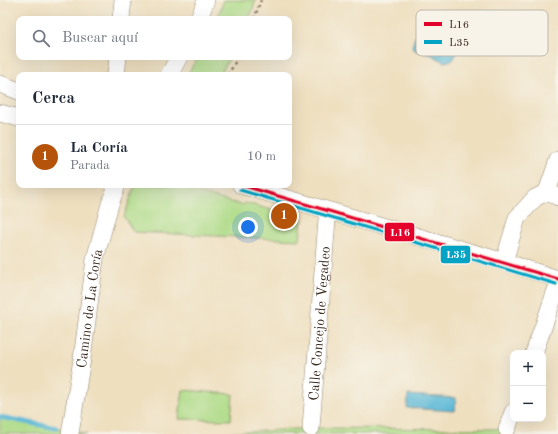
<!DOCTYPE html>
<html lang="es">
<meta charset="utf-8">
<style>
:root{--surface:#fff;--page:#f6f6f7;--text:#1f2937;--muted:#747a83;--line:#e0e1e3;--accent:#b45309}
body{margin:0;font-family:"Old Standard TT",serif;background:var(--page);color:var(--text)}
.controls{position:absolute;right:12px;bottom:12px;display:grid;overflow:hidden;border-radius:8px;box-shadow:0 4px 16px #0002}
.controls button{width:36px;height:36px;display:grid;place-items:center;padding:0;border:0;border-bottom:1px solid var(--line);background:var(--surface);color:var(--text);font:20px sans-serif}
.you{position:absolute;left:248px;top:227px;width:14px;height:14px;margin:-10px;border:3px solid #fff;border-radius:50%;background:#1a73e8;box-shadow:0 0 0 6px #1a73e833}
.badge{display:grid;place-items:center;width:26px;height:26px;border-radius:50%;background:var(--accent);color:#fff;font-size:13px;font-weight:700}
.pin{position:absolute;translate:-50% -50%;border:2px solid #fff;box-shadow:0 1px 4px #0006}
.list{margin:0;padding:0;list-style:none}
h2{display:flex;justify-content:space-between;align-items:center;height:52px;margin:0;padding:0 16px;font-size:17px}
h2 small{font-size:13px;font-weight:400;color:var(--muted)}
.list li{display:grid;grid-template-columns:26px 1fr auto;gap:12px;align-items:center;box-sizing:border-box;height:64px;padding:0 16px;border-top:1px solid var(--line)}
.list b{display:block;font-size:15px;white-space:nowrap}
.list p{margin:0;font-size:13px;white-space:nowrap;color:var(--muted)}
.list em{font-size:13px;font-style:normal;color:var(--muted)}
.icon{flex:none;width:22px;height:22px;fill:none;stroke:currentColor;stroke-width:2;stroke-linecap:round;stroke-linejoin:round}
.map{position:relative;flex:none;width:558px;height:434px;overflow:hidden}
.search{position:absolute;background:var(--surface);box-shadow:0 4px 16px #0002;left:16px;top:16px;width:276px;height:44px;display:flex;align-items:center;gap:10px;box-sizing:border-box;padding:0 14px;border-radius:8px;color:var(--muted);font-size:15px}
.panel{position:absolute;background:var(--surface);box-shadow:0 4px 16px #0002;left:16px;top:72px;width:276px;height:116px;border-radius:8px}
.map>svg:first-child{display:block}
.green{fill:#aedb87;stroke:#748252}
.water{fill:#58b8d6;stroke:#4a717a}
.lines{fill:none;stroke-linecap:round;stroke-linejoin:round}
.stream{stroke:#58b8d6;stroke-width:5}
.minor-casing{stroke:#94846e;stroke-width:18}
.path{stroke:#94846e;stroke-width:2.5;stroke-dasharray:3 3;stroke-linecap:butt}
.minor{stroke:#fff;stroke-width:17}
.bus-1-casing{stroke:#f7f3e8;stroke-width:6}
.bus-2-casing{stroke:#f7f3e8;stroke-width:6}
.bus-1{stroke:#e4002b;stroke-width:3}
.bus-2{stroke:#03a3c5;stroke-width:3}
.labels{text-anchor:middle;stroke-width:3.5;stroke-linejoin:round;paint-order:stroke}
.street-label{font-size:14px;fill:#3b2a1e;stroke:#f7f3e8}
.key{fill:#f7f3e8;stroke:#bfb7ab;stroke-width:1}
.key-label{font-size:11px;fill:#3b2a1e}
.line-badge{stroke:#f7f3e8;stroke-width:1.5}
.badge-label{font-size:11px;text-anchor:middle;font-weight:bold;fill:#fff}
</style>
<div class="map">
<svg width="558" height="434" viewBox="0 0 558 434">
<rect width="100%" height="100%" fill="#f7f3e8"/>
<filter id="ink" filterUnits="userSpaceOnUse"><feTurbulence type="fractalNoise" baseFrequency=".025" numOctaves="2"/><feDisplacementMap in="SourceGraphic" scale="8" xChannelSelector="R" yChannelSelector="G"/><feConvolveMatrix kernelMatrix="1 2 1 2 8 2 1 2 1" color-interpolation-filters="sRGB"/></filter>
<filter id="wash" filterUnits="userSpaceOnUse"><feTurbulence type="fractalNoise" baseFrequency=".012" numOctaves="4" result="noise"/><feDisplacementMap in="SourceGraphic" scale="16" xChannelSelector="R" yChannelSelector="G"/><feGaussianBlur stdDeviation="0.9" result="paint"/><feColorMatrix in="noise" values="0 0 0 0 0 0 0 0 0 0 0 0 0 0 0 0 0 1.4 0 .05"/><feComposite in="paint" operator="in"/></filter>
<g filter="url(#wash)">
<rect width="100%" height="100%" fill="#eedfbf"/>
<path class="green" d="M224,0h32l-7,19h-32z
M198,57h32l-10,18h-33z
M135,185h54l7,2 3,6 43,12 4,-2 30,8v5l15,5 2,-4 9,2 -2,21 -166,-8 -10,-15z
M183,390l50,4 -2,26 -52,-1z
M0,417l87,17h-87z
M311,428l196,1 5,5h-300z"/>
<path class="water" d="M429,35l20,4 8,7v7l-4,7 -9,2 -7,-4 -9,-5 -12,-2 -4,-4 3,-10z
M408,395l48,3 -1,13 -48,-3z"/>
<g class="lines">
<path class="stream" d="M0,417l56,11"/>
</g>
</g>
<g filter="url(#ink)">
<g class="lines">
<g class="minor-casing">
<g id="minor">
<path d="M121,19l2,-19"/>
<path d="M199,19l7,-19"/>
<path d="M116,75l2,-18"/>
<path d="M169,75l10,-18"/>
<path d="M0,84l19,7"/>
<path d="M0,113l19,5"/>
<path d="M241,185l263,77 54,17"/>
<path d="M547,192l11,-32"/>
<path d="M504,262l13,-44 18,-20 12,-6 11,5"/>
<path d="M534,353l22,-63"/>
<path id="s1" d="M311,428l16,-209"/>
<path d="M507,429l6,-17"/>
<path id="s2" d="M70,434l12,-75 13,-100 15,-55 7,-19"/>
</g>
</g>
<path class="path" d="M254,19l7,-19
M228,75l10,-18"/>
<use href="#minor" class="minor"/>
<g class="bus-1-casing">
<path id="bus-1" d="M241,185l317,94"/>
</g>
<g class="bus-2-casing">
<path id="bus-2" d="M240,190l316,94"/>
</g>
<use href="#bus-1" class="bus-1"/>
<use href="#bus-2" class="bus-2"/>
</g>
</g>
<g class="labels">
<g class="street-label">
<text dy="5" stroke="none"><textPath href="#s2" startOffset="127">Camino de La Coría</textPath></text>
<text dy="5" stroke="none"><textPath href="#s1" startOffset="105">Calle Concejo de Vegadeo</textPath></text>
</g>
</g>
<rect x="416" y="10" width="132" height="46" rx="6" class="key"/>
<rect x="424" y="22" width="18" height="4" fill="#e4002b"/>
<rect x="424" y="40" width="18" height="4" fill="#03a3c5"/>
<g class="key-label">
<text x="449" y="28">L16</text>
<text x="449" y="46">L35</text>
</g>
<g class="line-badge">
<rect x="384" y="222" width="31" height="20" rx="4" fill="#e4002b"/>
<rect x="440" y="245" width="31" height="19" rx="4" fill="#03a3c5"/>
</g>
<g class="badge-label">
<text x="400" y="236">L16</text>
<text x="456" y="258">L35</text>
</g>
</svg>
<div class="controls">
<button>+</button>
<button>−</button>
</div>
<div class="you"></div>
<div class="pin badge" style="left:284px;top:216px">1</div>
<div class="search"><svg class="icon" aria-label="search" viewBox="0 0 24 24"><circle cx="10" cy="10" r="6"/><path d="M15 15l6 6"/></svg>Buscar aquí</div>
<section class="panel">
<h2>Cerca<small></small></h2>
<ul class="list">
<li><span class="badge">1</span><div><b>La Coría</b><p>Parada</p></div><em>10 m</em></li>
</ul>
</section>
</div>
